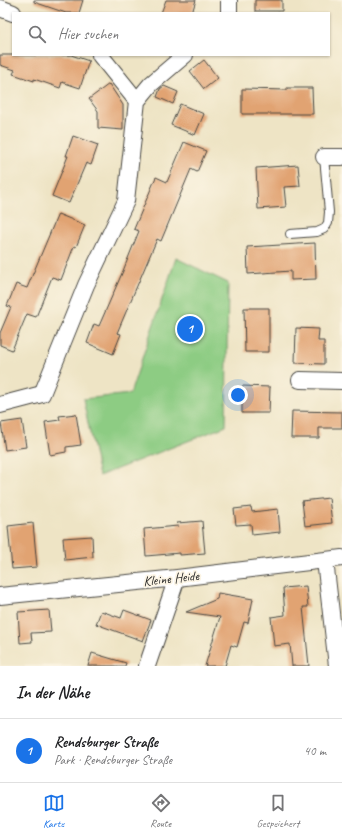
<!DOCTYPE html>
<html lang="de">
<meta charset="utf-8">
<style>
:root{--surface:#fff;--page:#f2f2f2;--text:#202124;--muted:#757577;--line:#e0e0e0;--accent:#1a73e8}
body{margin:0;font-family:Caveat,sans-serif;background:var(--page);color:var(--text)}
.you{position:absolute;left:238px;top:395px;width:14px;height:14px;margin:-10px;border:3px solid #fff;border-radius:50%;background:#1a73e8;box-shadow:0 0 0 6px #1a73e833}
.badge{display:grid;place-items:center;width:26px;height:26px;border-radius:50%;background:var(--accent);color:#fff;font-size:13px;font-weight:700}
.pin{position:absolute;translate:-50% -50%;border:2px solid #fff;box-shadow:0 1px 4px #0006}
.list{margin:0;padding:0;list-style:none}
h2{display:flex;justify-content:space-between;align-items:center;height:52px;margin:0;padding:0 16px;font-size:17px}
h2 small{font-size:13px;font-weight:400;color:var(--muted)}
.list li{display:grid;grid-template-columns:26px 1fr auto;gap:12px;align-items:center;box-sizing:border-box;height:64px;padding:0 16px;border-top:1px solid var(--line)}
.list b{display:block;font-size:15px;white-space:nowrap}
.list p{margin:0;font-size:13px;white-space:nowrap;color:var(--muted)}
.list em{font-size:13px;font-style:normal;color:var(--muted)}
.icon{flex:none;width:22px;height:22px;fill:none;stroke:currentColor;stroke-width:2;stroke-linecap:round;stroke-linejoin:round}
.map{position:relative;flex:none;width:342px;height:666px;overflow:hidden}
.search{position:absolute;background:var(--surface);box-shadow:0 1px 3px #0004;left:12px;right:12px;top:12px;height:44px;display:flex;align-items:center;gap:10px;box-sizing:border-box;padding:0 14px;border-radius:0px;color:var(--muted);font-size:15px}
.sheet{height:116px;background:var(--surface)}
nav{display:flex;justify-content:space-around;align-items:center;box-sizing:border-box;height:56px;border-top:1px solid var(--line);background:var(--surface);font-size:11px;color:var(--muted)}
nav a{display:grid;justify-items:center;gap:2px}
nav .on{color:var(--accent)}
.map>svg:first-child{display:block}
.green{fill:#8dcc83;stroke:#5c7c57}
.building{fill:#e1a372}
.lines{fill:none;stroke-linecap:round;stroke-linejoin:round}
.service-casing{stroke:#484742;stroke-width:10}
.minor-casing{stroke:#484742;stroke-width:18}
.service{stroke:#fff;stroke-width:8}
.minor{stroke:#fff;stroke-width:16}
.labels{text-anchor:middle;stroke-width:3.5;stroke-linejoin:round;paint-order:stroke}
.street-label{font-size:14px;fill:#2b2b2b;stroke:#fcf5e5}
</style>
<div class="map">
<svg width="342" height="666" viewBox="0 0 342 666">
<rect width="100%" height="100%" fill="#fcf5e5"/>
<filter id="ink" filterUnits="userSpaceOnUse"><feTurbulence type="fractalNoise" baseFrequency=".025" numOctaves="2"/><feDisplacementMap in="SourceGraphic" scale="8" xChannelSelector="R" yChannelSelector="G"/><feConvolveMatrix kernelMatrix="1 2 1 2 8 2 1 2 1" color-interpolation-filters="sRGB"/></filter>
<filter id="wash" filterUnits="userSpaceOnUse"><feTurbulence type="fractalNoise" baseFrequency=".012" numOctaves="4" result="noise"/><feDisplacementMap in="SourceGraphic" scale="16" xChannelSelector="R" yChannelSelector="G"/><feGaussianBlur stdDeviation="0.9" result="paint"/><feColorMatrix in="noise" values="0 0 0 0 0 0 0 0 0 0 0 0 0 0 0 0 0 1.4 0 .05"/><feComposite in="paint" operator="in"/></filter>
<g filter="url(#wash)">
<rect width="100%" height="100%" fill="#eee4c5"/>
<path class="green" d="M176,258l52,25 -2,143 -127,50 -16,-77 47,-5z"/>
<g id="blocks">
<path class="building" d="M34,0h49l-4,13h-13l-32,-11z
M166,0h30l-4,13h-31z
M255,0h27v11h-27z
M0,55h71l18,6 -9,27 -18,-6 -2,6 -26,-9v2l-21,-7 2,-4 -15,-5z
M204,60l14,18 -14,11 -14,-18z
M109,84l14,21v25l-25,-2v-17l-9,-12z
M164,86l14,6 -5,12 -16,-7 3,-8z
M287,88h25l1,26h-71v-25l45,1z
M180,104l24,10 -9,21 -24,-10z
M73,136l25,9 -7,20 -5,-2 -17,40 -17,-7 16,-40h-2z
M184,142l22,9 -9,21 -6,-3 -30,72 -4,-2 -40,94 4,1 -8,20 -26,-11 7,-19 5,2 24,-55 16,-40 -5,-2 22,-52 11,5z
M298,165l2,21 -16,1 2,20 -28,2 -2,-41z
M58,214l27,11 -9,22 -2,-1 -13,34 -9,-3 -16,40 -9,-3 -15,36 -12,-5v-12l11,-26 -4,-1 9,-22 11,4z
M315,243l1,36 -25,1v-9l-43,3 -1,-27z
M244,308h25v44h-24z
M296,328l23,1 -1,12h6v23l-29,-1z
M242,386l28,1 -1,26h-27z
M292,411l50,1v16h-23v10h-28z
M76,414l5,31 -15,2v5l-16,3 -5,-33 15,-2 -1,-4z
M22,420l4,27 -21,3 -4,-27z
M329,498l3,25 -27,3 -3,-25z
M251,507l1,5 26,-3 2,23 -28,3 -1,-11 -15,1 -2,-16z
M202,521l3,32 -25,2v-2l-34,3 -2,-27 34,-3 -1,-3z
M33,523l4,44 -25,2 -4,-43z
M92,536l1,21 -28,3 -2,-22z
M306,586l2,21h-5l6,59h-17l-2,-22 -16,2 -3,-29 14,-2 -2,-27z
M218,593l35,6 -5,24 -4,-1 -7,25 -6,-2 -6,21h-20l15,-49 -34,-5 31,-13z
M49,610l2,22 -20,1 1,9 -12,1 -2,-31z
M124,610l27,10 -8,21 -47,-17 5,-13 20,7z
M92,653l34,10 -1,3h-37z"/>
</g>
</g>
<g filter="url(#ink)">
<use href="#blocks" fill-opacity="0" stroke="#484742" stroke-width="1"/>
<g class="lines">
<g class="service-casing">
<path id="service" d="M290,234l27,-2 7,-3 4,-6 1,-11 -5,-55"/>
</g>
<g class="minor-casing">
<path id="minor" d="M0,8l13,5
M229,13v-13
M137,101l14,-17 34,-29
M324,157h18
M300,380l42,1
M0,405l42,-11 44,-109 40,-84 11,-100 -37,-46
M325,560l12,106
M0,596l177,-18 165,-20
M147,666l30,-88"/>
</g>
<use href="#service" class="service"/>
<use href="#minor" class="minor"/>
</g>
</g>
<g class="labels">
<g class="street-label">
<text transform="translate(171 578) rotate(-6)" y="5">Kleine Heide</text>
</g>
</g>
</svg>
<div class="you"></div>
<div class="pin badge" style="left:190px;top:329px">1</div>
<div class="search"><svg class="icon" aria-label="search" viewBox="0 0 24 24"><circle cx="10" cy="10" r="6"/><path d="M15 15l6 6"/></svg>Hier suchen</div>
</div>
<section class="sheet">
<h2>In der Nähe<small></small></h2>
<ul class="list">
<li><span class="badge">1</span><div><b>Rendsburger Straße</b><p>Park · Rendsburger Straße</p></div><em>40 m</em></li>
</ul>
</section>
<nav>
<a class="on"><svg class="icon" aria-label="map" viewBox="0 0 24 24"><path d="M3 6l6-2 6 2 6-2v14l-6 2-6-2-6 2zM9 4v14M15 6v14"/></svg>Karte</a>
<a><svg class="icon" aria-label="directions" viewBox="0 0 24 24"><path d="M12 3l9 9-9 9-9-9zM9 14v-3h6M13 9l2 2-2 2"/></svg>Route</a>
<a><svg class="icon" aria-label="saved" viewBox="0 0 24 24"><path d="M7 4h10v16l-5-4-5 4z"/></svg>Gespeichert</a>
</nav>
